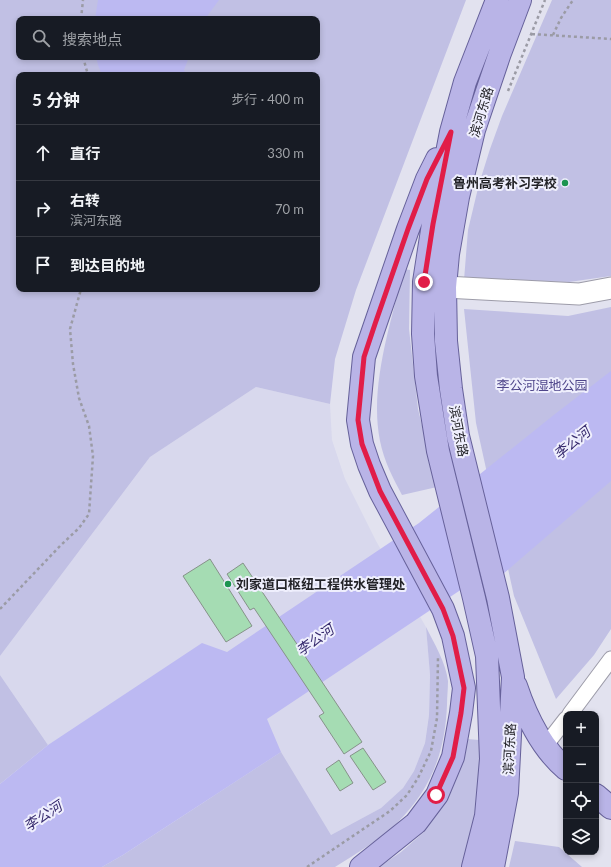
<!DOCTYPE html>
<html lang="zh">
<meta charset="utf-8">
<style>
:root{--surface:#171b24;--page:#20242c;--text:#f1f3f6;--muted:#9ea1a6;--line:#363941}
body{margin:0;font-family:Lato,"Noto Sans SC",sans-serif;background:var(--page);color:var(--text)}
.controls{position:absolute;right:12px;bottom:12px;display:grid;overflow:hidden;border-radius:8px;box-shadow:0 2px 6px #0003}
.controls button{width:36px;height:36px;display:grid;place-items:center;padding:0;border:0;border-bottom:1px solid var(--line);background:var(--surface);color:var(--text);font:20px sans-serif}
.stop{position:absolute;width:12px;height:12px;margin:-9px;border:3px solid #e11d48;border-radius:50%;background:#fff}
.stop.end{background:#e11d48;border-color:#fff;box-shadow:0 1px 4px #0008}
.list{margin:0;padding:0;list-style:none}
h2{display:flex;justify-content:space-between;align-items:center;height:52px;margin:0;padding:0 16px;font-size:17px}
h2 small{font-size:13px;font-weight:400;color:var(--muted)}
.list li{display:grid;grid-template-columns:26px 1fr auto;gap:12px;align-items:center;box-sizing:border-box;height:56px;padding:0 16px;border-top:1px solid var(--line)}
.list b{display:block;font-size:15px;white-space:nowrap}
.list p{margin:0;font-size:13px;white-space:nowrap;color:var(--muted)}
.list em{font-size:13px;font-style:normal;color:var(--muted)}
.icon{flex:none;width:22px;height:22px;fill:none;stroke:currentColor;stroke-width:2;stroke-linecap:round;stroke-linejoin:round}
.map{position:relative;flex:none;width:611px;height:867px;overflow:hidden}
.search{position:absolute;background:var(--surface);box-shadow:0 2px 6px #0003;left:16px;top:16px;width:304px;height:44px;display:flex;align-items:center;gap:10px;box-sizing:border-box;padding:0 14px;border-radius:8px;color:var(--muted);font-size:15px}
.panel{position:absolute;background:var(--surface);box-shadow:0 2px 6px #0003;left:16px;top:72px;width:304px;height:220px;border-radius:8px}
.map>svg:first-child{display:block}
.built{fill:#d8d8ed}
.green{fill:#c1c0e4;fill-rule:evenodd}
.water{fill:#bcb9f2}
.building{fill:#a5dcb3;stroke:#869289}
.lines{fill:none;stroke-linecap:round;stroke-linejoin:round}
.street-casing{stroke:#9d9ca9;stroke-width:17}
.secondary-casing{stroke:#9d9ca9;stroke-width:23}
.primary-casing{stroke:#66619a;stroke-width:24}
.path{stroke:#9b9ba5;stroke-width:2.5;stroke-dasharray:3 3;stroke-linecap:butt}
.street{stroke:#fff;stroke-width:15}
.secondary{stroke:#fff;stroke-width:21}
.primary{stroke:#b9b4e7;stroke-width:22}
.route{stroke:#e11d48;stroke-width:5}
.poi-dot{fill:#1c9450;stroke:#efeffd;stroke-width:1.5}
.labels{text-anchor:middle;stroke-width:4;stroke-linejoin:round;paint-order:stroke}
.street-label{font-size:13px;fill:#232328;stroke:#efeffd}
.poi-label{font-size:13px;font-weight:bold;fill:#232328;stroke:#efeffd;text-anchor:end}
.park-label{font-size:13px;fill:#4f468b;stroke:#efeffd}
.water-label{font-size:14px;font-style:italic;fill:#372b6e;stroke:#efeffd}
</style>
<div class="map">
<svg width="611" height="867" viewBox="0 0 611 867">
<rect width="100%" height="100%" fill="#e2e2ef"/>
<path class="built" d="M256,387l74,17 2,36 13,39 31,62 50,86 4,48 -1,40 -4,28 -11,28 -11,17 -22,20 -50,27 -283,-90 -48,-70v-19l150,-199z"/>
<path class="green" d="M0,0h466l-110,290 -21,69 -5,45 -74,-17 -106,70 -150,199zM19,19h298v38h-298zM19,75h298v214h-298z
M552,0h59v276l-42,6 -105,-2 4,-50 11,-46 11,-35 12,-33z
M404,269l6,1 -1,59 9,80 19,78 -35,8c-9,-17 -18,-34 -22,-54 -11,-55 11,-118 24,-172z
M611,307v322l-17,26 -38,44 -42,-103 -38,-173 -12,-114 104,7z
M426,627c8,16 20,36 22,54 0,8 -1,16 -1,24 -2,48 -16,84 -50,118 -18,17 -41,31 -62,44h-233l21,-12 158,-103 50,83 50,-27 22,-20 11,-17 11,-28 4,-28 1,-40z
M0,675l48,70 -48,39z
M467,739l12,1 2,28 -3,35 -15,64h-84l22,-15 23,-20 27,-44 10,-22z
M515,841l44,6 23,20h-73z"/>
<path class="water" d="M98,0h121l-14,19h-110z
M96,57h93l-5,13 2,5h-84l-4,-10z
M611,371v110l-109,94 -40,14 -195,130 14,33 -158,103 -21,12h-102v-83l48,-39 154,-102 25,9 192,-129 136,-109z"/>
<path class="building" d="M210,559l42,67 -26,16 -43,-66z
M243,563l119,179 -18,12 -25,-38 5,-3 -70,-105 -4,2 -23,-36z
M363,748l23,34 -13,8 -23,-34z
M339,760l14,23 -13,8 -14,-22z"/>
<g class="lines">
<g class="street-casing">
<path id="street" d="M570,714l41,-55
M545,746l21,-27"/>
</g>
<g class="secondary-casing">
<path id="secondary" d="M445,287l134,7 32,-6"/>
</g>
<g class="primary-casing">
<path id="primary" d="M516,686c10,30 25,62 50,83
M596,795l15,13
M361,867l55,-44 21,-28 16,-38 8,-44 3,-25 -11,-52 -10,-27 -63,-118 -11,-26 -7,-21 -4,-24 6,-63 44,-128 19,-50 10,-20
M473,867l13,-51 5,-57 -4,-103 -13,-58 -36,-147 -12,-75 -3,-42 1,-52 9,-58 18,-92 14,-50 32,-82
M493,867l14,-74 6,-116 -15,-79 -40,-162 -7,-47 -5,-48 -1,-54 3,-33 10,-57 16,-67 26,-77 20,-53"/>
</g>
<path class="path" d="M81,19l2,-19
M532,34l79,5
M553,35l8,-17 12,-18
M83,57l5,18
M508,91l37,-91
M0,609l60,-63 19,-18 10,-14 4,-58 -4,-30 -10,-28 -6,-34 -3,-35 11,-40
M307,867l83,-56 17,-16 11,-17 13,-27 6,-33 1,-61"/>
<use href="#street" class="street"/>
<use href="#secondary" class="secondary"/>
<use href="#primary" class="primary"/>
</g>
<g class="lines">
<path class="route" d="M424,282l9,-58 18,-92 -24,47 -19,50 -33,95 -11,33 -6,63 4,24 18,47 63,118 10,27 11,52 -3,25 -8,44 -17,38"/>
</g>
<g class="poi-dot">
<circle cx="565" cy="183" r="4"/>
<circle cx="228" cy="584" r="4"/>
</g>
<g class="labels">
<g class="street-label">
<text transform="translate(481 112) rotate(-73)" y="5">滨河东路</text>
<text transform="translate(459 431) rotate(79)" y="5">滨河东路</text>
<text transform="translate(509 749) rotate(-87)" y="5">滨河东路</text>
</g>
<g class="poi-label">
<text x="557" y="188">鲁州高考补习学校</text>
<text x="236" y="589" text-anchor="start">刘家道口枢纽工程供水管理处</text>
</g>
<g class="park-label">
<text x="542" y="390">李公河湿地公园</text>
</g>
<g class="water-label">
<text transform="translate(572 443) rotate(-39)" y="5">李公河</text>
<text transform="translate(315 640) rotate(-35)" y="5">李公河</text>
<text transform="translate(43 816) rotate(-33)" y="5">李公河</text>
</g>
</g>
</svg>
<div class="controls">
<button>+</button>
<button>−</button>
<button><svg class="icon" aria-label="locate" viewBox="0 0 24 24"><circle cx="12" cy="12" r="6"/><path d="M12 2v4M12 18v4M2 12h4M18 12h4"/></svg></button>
<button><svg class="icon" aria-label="layers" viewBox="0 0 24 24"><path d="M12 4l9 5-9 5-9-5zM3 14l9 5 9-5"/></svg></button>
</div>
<div class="stop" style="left:436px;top:795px"></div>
<div class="stop end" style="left:424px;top:282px"></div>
<div class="search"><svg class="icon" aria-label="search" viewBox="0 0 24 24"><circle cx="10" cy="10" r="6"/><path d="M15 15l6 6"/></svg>搜索地点</div>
<section class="panel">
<h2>5 分钟<small>步行 · 400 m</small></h2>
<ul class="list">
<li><svg class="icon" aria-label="ahead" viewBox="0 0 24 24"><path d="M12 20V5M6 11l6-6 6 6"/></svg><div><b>直行</b></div><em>330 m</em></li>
<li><svg class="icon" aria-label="right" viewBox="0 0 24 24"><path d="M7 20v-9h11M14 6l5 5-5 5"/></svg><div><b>右转</b><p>滨河东路</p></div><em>70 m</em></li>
<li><svg class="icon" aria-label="arrive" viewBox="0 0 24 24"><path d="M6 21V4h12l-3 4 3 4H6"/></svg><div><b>到达目的地</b></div></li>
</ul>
</section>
</div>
